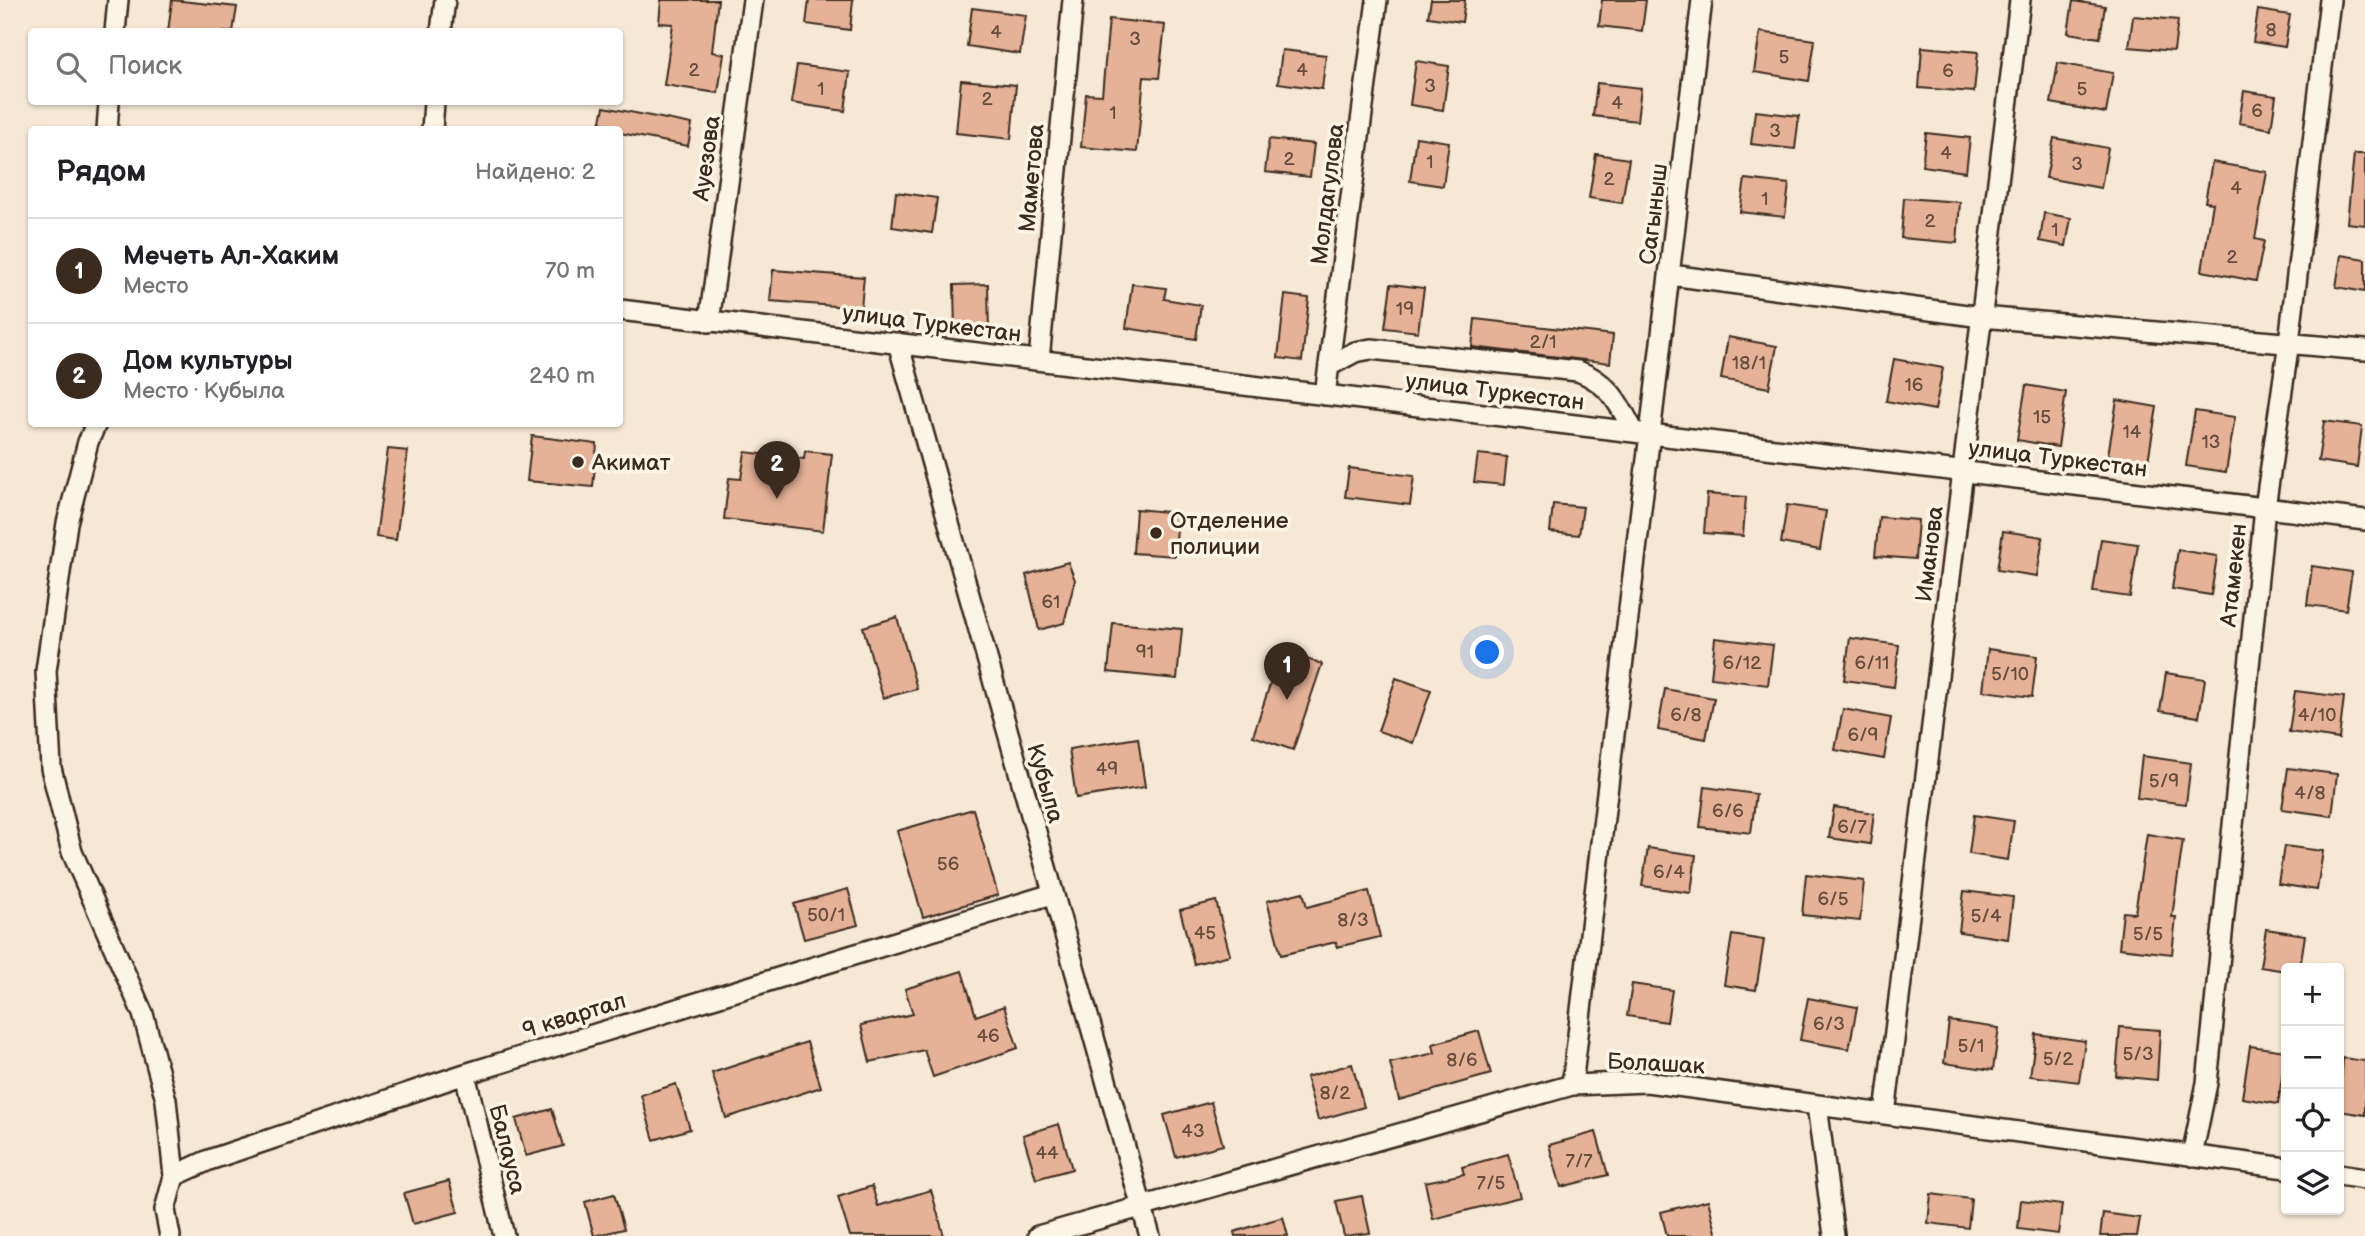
<!DOCTYPE html>
<html lang="ru">
<meta charset="utf-8">
<style>
:root{--surface:#fff;--page:#f6f6f6;--text:#202124;--muted:#757577;--line:#e0e0e0;--accent:#3b2a1e}
body{margin:0;font-family:"Balsamiq Sans",sans-serif;background:var(--page);color:var(--text)}
.controls{position:absolute;right:21px;bottom:21px;display:grid;overflow:hidden;border-radius:7px;box-shadow:0 2px 5px #0004}
.controls button{width:63px;height:63px;display:grid;place-items:center;padding:0;border:0;border-bottom:2px solid var(--line);background:var(--surface);color:var(--text);font:35px sans-serif}
.you{position:absolute;left:1488px;top:653px;width:24px;height:24px;margin:-18px;border:5px solid #fff;border-radius:50%;background:#1a73e8;box-shadow:0 0 0 10px #1a73e833}
.badge{display:grid;place-items:center;width:46px;height:46px;border-radius:50%;background:var(--accent);color:#fff;font-size:23px;font-weight:700}
.pin{position:absolute;translate:-50% -58px;filter:drop-shadow(0 2px 4px #0008)}
.pin::after{content:'';position:absolute;top:37px;width:24px;height:21px;background:inherit;clip-path:polygon(0 0,100% 0,50% 100%)}
.list{margin:0;padding:0;list-style:none}
h2{display:flex;justify-content:space-between;align-items:center;height:91px;margin:0;padding:0 28px;font-size:30px}
h2 small{font-size:23px;font-weight:400;color:var(--muted)}
.list li{display:grid;grid-template-columns:46px 1fr auto;gap:21px;align-items:center;box-sizing:border-box;height:105px;padding:0 28px;border-top:2px solid var(--line)}
.list b{display:block;font-size:26px;white-space:nowrap}
.list p{margin:0;font-size:23px;white-space:nowrap;color:var(--muted)}
.list em{font-size:23px;font-style:normal;color:var(--muted)}
.icon{flex:none;width:38px;height:38px;fill:none;stroke:currentColor;stroke-width:2;stroke-linecap:round;stroke-linejoin:round}
.map{position:relative;flex:none;width:2365px;height:1236px;overflow:hidden}
.search{position:absolute;background:var(--surface);box-shadow:0 2px 5px #0004;left:28px;top:28px;width:595px;height:77px;display:flex;align-items:center;gap:18px;box-sizing:border-box;padding:0 24px;border-radius:7px;color:var(--muted);font-size:26px}
.panel{position:absolute;background:var(--surface);box-shadow:0 2px 5px #0004;left:28px;top:126px;width:595px;height:301px;border-radius:7px}
.map>svg:first-child{display:block}
.building{fill:#e5b298;stroke:#3b2a1e;stroke-width:2}
.lines{fill:none;stroke-linecap:round;stroke-linejoin:round}
.minor-casing{stroke:#3b2a1e;stroke-width:24}
.minor{stroke:#fcf5e5;stroke-width:19}
.poi-dot{fill:#3b2a1e;stroke:#fcf5e5;stroke-width:2.5}
.labels{text-anchor:middle;stroke-width:7;stroke-linejoin:round;paint-order:stroke}
.number-label{font-size:19px;fill:#664c3c}
.street-label{font-size:23px;fill:#3b2a1e;stroke:#fcf5e5}
.poi-label{font-size:23px;fill:#3b2a1e;stroke:#fcf5e5;text-anchor:start}
</style>
<div class="map">
<svg width="2365" height="1236" viewBox="0 0 2365 1236">
<rect width="100%" height="100%" fill="#f7e8d6"/>
<filter id="ink" filterUnits="userSpaceOnUse"><feTurbulence type="fractalNoise" baseFrequency=".0143" numOctaves="2"/><feDisplacementMap in="SourceGraphic" scale="14" xChannelSelector="R" yChannelSelector="G"/><feConvolveMatrix kernelMatrix="1 2 1 2 8 2 1 2 1" color-interpolation-filters="sRGB"/></filter>
<g filter="url(#ink)">
<path class="building" d="M172,0l65,7 -4,25h-65z
M661,0h57l-6,52 12,2 -6,39 -54,-8 9,-61 -14,-1z
M809,0h44l-3,30 -44,-6z
M1431,0h34l-3,22 -34,-5z
M1602,0h44l-4,31 -43,-5z
M2073,1l32,5 -5,32 -32,-5z
M972,8l54,7 -6,39 -53,-8z
M2258,10l32,5 -5,32 -32,-5z
M2133,16l45,4 -4,31 -45,-4z
M1109,19l56,6 -6,53 -15,-1 -7,75 -56,-5 5,-53 16,1z
M1760,32l55,8 -6,41 -55,-9z
M1922,47l56,5 -4,40 -55,-4z
M1282,50l44,5 -4,34 -44,-6z
M1416,61l33,5 -6,44 -33,-5z
M2058,63l55,10 -7,40 -55,-10z
M797,65l53,7 -5,39 -54,-8z
M961,80l55,5 -5,54 -55,-6z
M1597,83l44,5 -4,33 -44,-5z
M2244,91l32,5 -5,33 -32,-6z
M604,107l88,17 -4,22 -68,-13v-3h-21z
M1755,111l44,5 -4,33 -44,-5z
M1926,133l44,5 -4,34 -44,-6z
M1416,137l33,5 -6,44 -33,-5z
M2054,138l54,10 -7,40 -55,-10z
M1269,139l45,5 -4,33 -45,-5z
M1596,154l33,5 -7,44 -33,-5z
M2354,154h11v71l-18,-2z
M2212,162l55,10 -12,67 9,2 -8,40 -54,-10 11,-68 -8,-1z
M1745,179l44,5 -4,33 -45,-5z
M896,192l41,6 -5,35 -40,-6z
M1904,198l56,4 -3,41 -56,-5z
M2044,213l27,5 -5,28 -26,-5z
M2341,255l24,4v33l-29,-5z
M773,270l91,7 -3,31 -91,-7z
M988,284l1,49 -34,1 -1,-49z
M1132,284l34,4 -2,11 37,6 -5,34 -70,-11z
M1391,284l33,4 -6,44 -33,-4z
M1285,295l24,3 -7,63 -24,-3z
M1475,319l138,16 -3,28 -138,-16z
M1728,337l49,9 -8,42 -48,-9z
M1894,359l49,9 -8,42 -49,-9z
M2026,385l40,7 -8,55 -41,-7z
M2117,400l40,7 -9,54 -40,-6z
M2195,411l40,6 -9,55 -40,-6z
M2324,421l38,5 -5,41 -39,-6z
M532,436l65,8 -4,43 -66,-6z
M388,449l20,2 -12,89 -20,-3z
M805,451l27,3 -9,77 -99,-12 5,-41 12,1 4,-27 59,7z
M1478,454l29,3 -3,28 -30,-3z
M1349,468l65,8 -4,29 -65,-8z
M1707,494l39,3 -3,39 -39,-3z
M1553,504l30,3 -4,28 -29,-3z
M1787,505l39,6 -6,39 -39,-7z
M1136,509l42,4 -3,43 -42,-3z
M1879,517l39,3 -3,39 -40,-3z
M2003,531l40,6 -6,39 -40,-6z
M2101,539l37,5 -8,53 -37,-5z
M2178,550l39,6 -6,39 -39,-6z
M1068,562l7,18 -11,43 -25,7 -13,-55z
M2312,566l40,6 -6,38 -39,-5z
M897,617l20,72 -34,9 -20,-71z
M1113,623l69,6 -5,50 -69,-7z
M1715,638l58,7 -5,40 -57,-7z
M1850,638l49,7 -5,42 -50,-7z
M1988,649l49,7 -5,41 -49,-6z
M1281,651l41,13 -29,86 -40,-14z
M2166,673l39,6 -6,38 -39,-6z
M1396,678l35,12 -18,53 -35,-12z
M1665,689l49,9 -8,41 -48,-9z
M2295,691l49,6 -5,42 -50,-7z
M1843,709l48,9 -7,41 -49,-9z
M1138,738l7,49 -69,11 -7,-49z
M2142,756l49,7 -5,41 -49,-6z
M2288,768l49,6 -5,42 -50,-7z
M1705,787l51,7 -5,39 -51,-6z
M1834,807l40,6 -4,31 -41,-6z
M973,809l25,86 -75,22 -26,-86z
M1974,815l40,6 -6,39 -39,-6z
M2147,834l36,6 -11,77h4l-4,37 -53,-6 4,-36 12,1z
M2284,846l39,5 -6,39 -39,-6z
M1648,848l48,7 -5,38 -49,-7z
M1806,874l58,7 -4,40 -58,-6z
M848,889l10,36 -54,14 -10,-35z
M1369,891l11,46 -43,10 -1,-5 -55,13 -14,-54 36,-9 4,15z
M1964,891l49,6 -5,42 -49,-7z
M1216,901l14,54 -36,9 -14,-54z
M2266,929l39,6 -5,33h-14v3l-26,-4z
M1732,935l32,5 -8,50 -32,-5z
M962,971l14,45 28,-10 14,42 -85,29 -9,-27 -54,12 -9,-37 52,-11 -8,-25z
M1632,984l40,6 -5,32 -40,-6z
M1808,998l49,9 -8,42 -49,-9z
M1949,1021l50,7 -6,42 -49,-7z
M2120,1027l40,3 -3,50 -41,-4z
M1479,1031l12,43 -92,26 -9,-37 45,-10 -2,-9z
M2036,1034l49,7 -6,41 -49,-6z
M807,1042l14,45 -95,31 -14,-45z
M2250,1046l36,5 -8,53 -36,-6z
M2343,1058l22,3v54l-26,-4z
M1352,1064l12,43 -46,13 -12,-43z
M676,1084l14,45 -36,11 -13,-45z
M1211,1102l12,43 -47,12 -12,-42z
M552,1109l11,37 -37,10 -10,-37z
M1059,1124l13,45 -36,10 -13,-44z
M1596,1132l12,43 -47,12 -12,-42z
M1508,1154l12,43 -87,22 -8,-37 39,-8 -2,-7z
M449,1181l9,31 -45,12 -9,-31z
M872,1186l6,20 53,-16 13,46h-94l-12,-39z
M614,1194l10,35 -30,7 -9,-34z
M1931,1194l40,5 -3,29 -40,-5z
M1362,1196l8,37 -26,3 -8,-35z
M1708,1200l9,36h-50l-6,-24z
M2021,1200l41,5 -4,29 -40,-5z
M2103,1213l37,5 -3,18h-37z
M1283,1217l5,19h-53l-1,-4z"/>
<g class="lines">
<g class="minor-casing">
<path id="minor" d="M115,32l3,-32
M441,32l4,-32
M107,130l2,-28
M432,130l2,-28
M1671,275l311,42 383,33
M620,310l1745,210
M709,322l44,-322
M898,343l252,893
M1039,360l34,-360
M1329,366l26,-14 16,-3 207,22c32,12 41,33 56,61
M1325,395l52,-395
M96,424l-8,18 -21,81 -21,148 5,97 21,84 71,162 23,86 8,76
M465,1074l39,162
M1572,1085l130,-1085
M1817,1105l17,131
M1885,1114l135,-1114
M2192,1156l15,-73 58,-575 24,-166 41,-342
M2339,1175l26,4
M170,1236l-5,-26 9,-34 35,-16 256,-86 587,-180
M1038,1236l534,-151 75,-3 639,86"/>
</g>
<use href="#minor" class="minor"/>
</g>
</g>
<g class="poi-dot">
<circle cx="578" cy="462" r="7"/>
<circle cx="1156" cy="533" r="7"/>
</g>
<g class="labels">
<g class="number-label">
<text x="2271" y="36">8</text>
<text x="996" y="38">4</text>
<text x="1135" y="45">3</text>
<text x="1784" y="63">5</text>
<text x="694" y="76">2</text>
<text x="1302" y="76">4</text>
<text x="1948" y="77">6</text>
<text x="1430" y="92">3</text>
<text x="821" y="95">1</text>
<text x="2082" y="95">5</text>
<text x="987" y="105">2</text>
<text x="1617" y="109">4</text>
<text x="2257" y="117">6</text>
<text x="1113" y="119">1</text>
<text x="1775" y="137">3</text>
<text x="1946" y="159">4</text>
<text x="1289" y="165">2</text>
<text x="1430" y="168">1</text>
<text x="2077" y="170">3</text>
<text x="1609" y="185">2</text>
<text x="2236" y="194">4</text>
<text x="1765" y="205">1</text>
<text x="1930" y="227">2</text>
<text x="2055" y="236">1</text>
<text x="2232" y="263">2</text>
<text x="1405" y="315">19</text>
<text x="1543" y="348">2/1</text>
<text x="1749" y="369">18/1</text>
<text x="1914" y="391">16</text>
<text x="2042" y="423">15</text>
<text x="2132" y="438">14</text>
<text x="2211" y="448">13</text>
<text x="1051" y="608">61</text>
<text x="1145" y="658">91</text>
<text x="1742" y="669">6/12</text>
<text x="1872" y="669">6/11</text>
<text x="2010" y="680">5/10</text>
<text x="1686" y="721">6/8</text>
<text x="2317" y="721">4/10</text>
<text x="1863" y="741">6/9</text>
<text x="1107" y="775">49</text>
<text x="2164" y="787">5/9</text>
<text x="2310" y="799">4/8</text>
<text x="1728" y="817">6/6</text>
<text x="1852" y="833">6/7</text>
<text x="948" y="870">56</text>
<text x="1669" y="878">6/4</text>
<text x="1833" y="905">6/5</text>
<text x="826" y="921">50/1</text>
<text x="1986" y="922">5/4</text>
<text x="1353" y="926">8/3</text>
<text x="1205" y="939">45</text>
<text x="2148" y="940">5/5</text>
<text x="1829" y="1030">6/3</text>
<text x="988" y="1042">46</text>
<text x="1971" y="1052">5/1</text>
<text x="2138" y="1060">5/3</text>
<text x="2058" y="1065">5/2</text>
<text x="1462" y="1066">8/6</text>
<text x="1335" y="1099">8/2</text>
<text x="1193" y="1137">43</text>
<text x="1047" y="1159">44</text>
<text x="1579" y="1167">7/7</text>
<text x="1491" y="1189">7/5</text>
</g>
<g class="street-label">
<text transform="translate(706 158) rotate(-82)" y="8">Ауезова</text>
<text transform="translate(1031 178) rotate(-85)" y="8">Маметова</text>
<text transform="translate(1327 194) rotate(-83)" y="8">Молдагулова</text>
<text transform="translate(1653 214) rotate(-83)" y="8">Сагыныш</text>
<text transform="translate(932 323) rotate(7)" y="8">улица Туркестан</text>
<text transform="translate(1495 391) rotate(7)" y="8">улица Туркестан</text>
<text transform="translate(2058 458) rotate(7)" y="8">улица Туркестан</text>
<text transform="translate(1929 554) rotate(-83)" y="8">Иманова</text>
<text transform="translate(2233 575) rotate(-84)" y="8">Атамекен</text>
<text transform="translate(1046 783) rotate(74)" y="8">Кубыла</text>
<text transform="translate(574 1015) rotate(-17)" y="8">9 квартал</text>
<text transform="translate(1656 1063) rotate(3)" y="8">Болашак</text>
<text transform="translate(508 1149) rotate(76)" y="8">Балауса</text>
</g>
<g class="poi-label">
<text x="592" y="470">Акимат</text>
<text x="1170" y="528">Отделение<tspan x="1170" dy="26">полиции</tspan></text>
</g>
</g>
</svg>
<div class="controls">
<button>+</button>
<button>−</button>
<button><svg class="icon" aria-label="locate" viewBox="0 0 24 24"><circle cx="12" cy="12" r="6"/><path d="M12 2v4M12 18v4M2 12h4M18 12h4"/></svg></button>
<button><svg class="icon" aria-label="layers" viewBox="0 0 24 24"><path d="M12 4l9 5-9 5-9-5zM3 14l9 5 9-5"/></svg></button>
</div>
<div class="you"></div>
<div class="pin badge" style="left:1287px;top:700px">1</div>
<div class="pin badge" style="left:777px;top:499px">2</div>
<div class="search"><svg class="icon" aria-label="search" viewBox="0 0 24 24"><circle cx="10" cy="10" r="6"/><path d="M15 15l6 6"/></svg>Поиск</div>
<section class="panel">
<h2>Рядом<small>Найдено: 2</small></h2>
<ul class="list">
<li><span class="badge">1</span><div><b>Мечеть Ал-Хаким</b><p>Место</p></div><em>70 m</em></li>
<li><span class="badge">2</span><div><b>Дом культуры</b><p>Место · Кубыла</p></div><em>240 m</em></li>
</ul>
</section>
</div>
